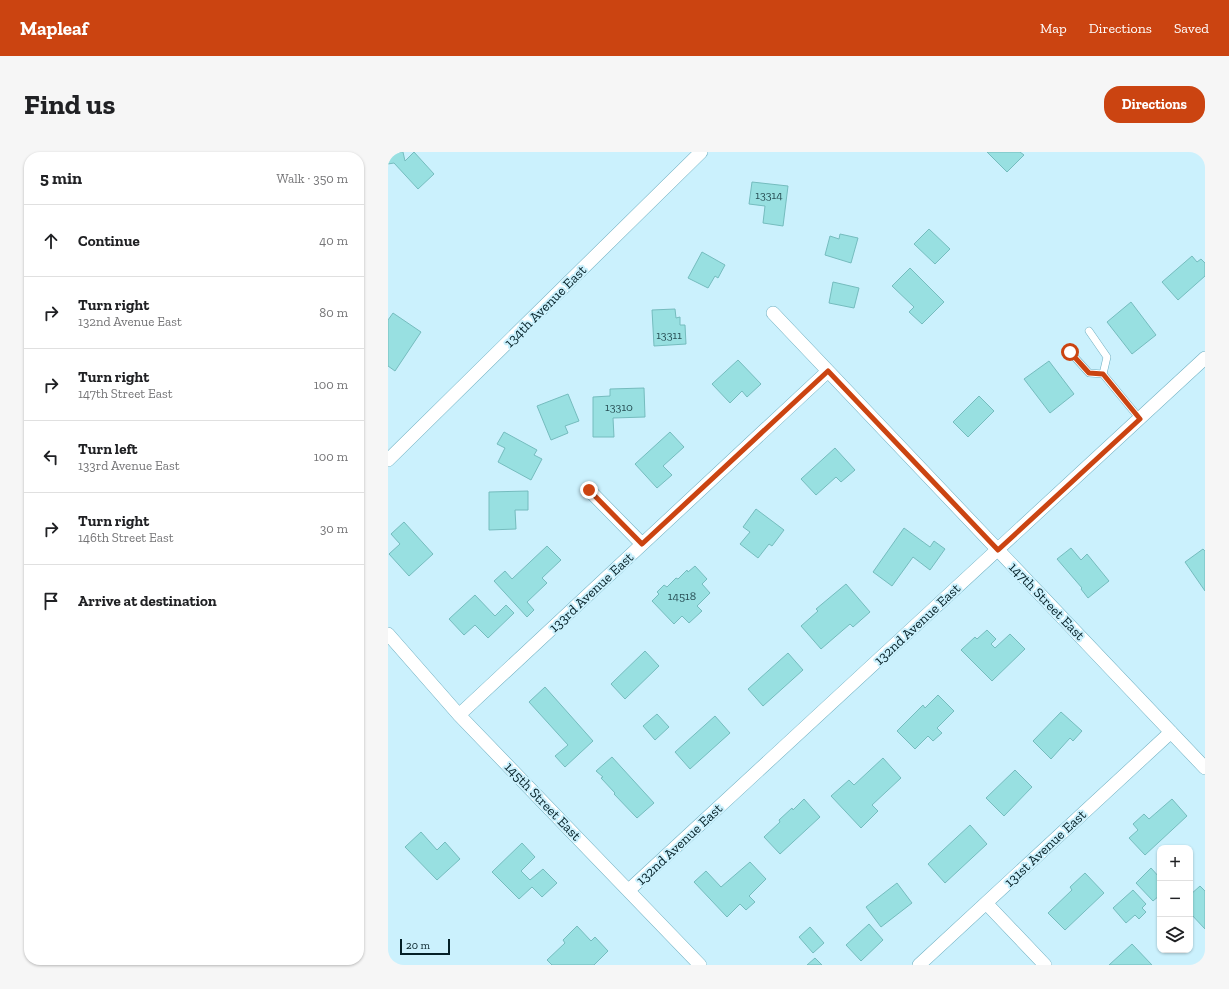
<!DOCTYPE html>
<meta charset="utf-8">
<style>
:root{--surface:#fff;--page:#f6f6f6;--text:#202124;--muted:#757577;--line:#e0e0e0;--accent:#cb4411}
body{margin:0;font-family:"Zilla Slab",serif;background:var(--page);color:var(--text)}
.controls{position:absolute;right:12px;bottom:12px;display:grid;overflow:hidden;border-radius:8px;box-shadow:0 1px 3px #0004}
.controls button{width:36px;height:36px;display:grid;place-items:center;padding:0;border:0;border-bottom:1px solid var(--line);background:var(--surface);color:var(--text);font:20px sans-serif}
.scale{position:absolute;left:12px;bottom:10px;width:50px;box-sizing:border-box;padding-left:4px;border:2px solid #042027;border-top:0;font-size:11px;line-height:14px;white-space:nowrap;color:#042027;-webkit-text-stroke:3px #cbf1fd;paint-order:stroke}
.stop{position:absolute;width:12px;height:12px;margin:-9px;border:3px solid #cb4411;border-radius:50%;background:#fff}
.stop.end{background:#cb4411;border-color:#fff;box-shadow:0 1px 4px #0008}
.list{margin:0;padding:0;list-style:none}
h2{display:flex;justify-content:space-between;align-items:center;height:52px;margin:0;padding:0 16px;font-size:17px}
h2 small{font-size:13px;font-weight:400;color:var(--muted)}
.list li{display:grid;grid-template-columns:26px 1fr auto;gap:12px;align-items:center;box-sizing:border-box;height:72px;padding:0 16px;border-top:1px solid var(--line)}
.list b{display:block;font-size:15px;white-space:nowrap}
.list p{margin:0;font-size:13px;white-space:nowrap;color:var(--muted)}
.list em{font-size:13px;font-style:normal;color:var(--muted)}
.icon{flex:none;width:22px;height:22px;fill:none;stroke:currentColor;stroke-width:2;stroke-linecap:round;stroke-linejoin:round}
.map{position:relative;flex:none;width:817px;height:813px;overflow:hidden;border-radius:16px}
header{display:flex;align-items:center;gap:24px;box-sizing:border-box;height:56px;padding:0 20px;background:var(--accent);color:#fff}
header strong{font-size:19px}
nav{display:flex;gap:22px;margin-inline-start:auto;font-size:14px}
.intro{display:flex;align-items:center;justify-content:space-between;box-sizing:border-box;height:96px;padding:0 24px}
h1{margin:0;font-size:28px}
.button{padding:10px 18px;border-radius:16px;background:var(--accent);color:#fff;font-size:14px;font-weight:700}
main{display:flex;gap:24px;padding:0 24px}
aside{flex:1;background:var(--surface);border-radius:16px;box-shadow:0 1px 3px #0004}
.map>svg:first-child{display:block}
.building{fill:#98e0e1;stroke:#75bcbe}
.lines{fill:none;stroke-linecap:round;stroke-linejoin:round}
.service-casing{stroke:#6fb0c2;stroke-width:8}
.minor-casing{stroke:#6fb0c2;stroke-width:14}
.service{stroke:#fff;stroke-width:7}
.minor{stroke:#fff;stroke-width:13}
.route{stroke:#cb4411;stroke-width:5}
.labels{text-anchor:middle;stroke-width:4;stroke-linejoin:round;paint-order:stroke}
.number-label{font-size:12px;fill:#295056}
.street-label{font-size:14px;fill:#042027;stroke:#cbf1fd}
</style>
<header>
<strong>Mapleaf</strong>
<nav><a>Map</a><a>Directions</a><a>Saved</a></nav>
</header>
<div class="intro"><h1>Find us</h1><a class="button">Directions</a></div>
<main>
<aside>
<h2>5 min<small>Walk · 350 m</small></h2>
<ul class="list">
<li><svg class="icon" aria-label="ahead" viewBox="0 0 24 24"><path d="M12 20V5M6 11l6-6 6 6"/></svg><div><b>Continue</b></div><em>40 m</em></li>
<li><svg class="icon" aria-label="right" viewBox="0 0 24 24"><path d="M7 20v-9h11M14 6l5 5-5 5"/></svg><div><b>Turn right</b><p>132nd Avenue East</p></div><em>80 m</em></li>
<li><svg class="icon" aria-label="right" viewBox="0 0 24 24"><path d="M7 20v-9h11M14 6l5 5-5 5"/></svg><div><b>Turn right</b><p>147th Street East</p></div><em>100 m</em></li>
<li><svg class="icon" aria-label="left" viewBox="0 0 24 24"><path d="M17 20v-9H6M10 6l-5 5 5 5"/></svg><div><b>Turn left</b><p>133rd Avenue East</p></div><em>100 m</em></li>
<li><svg class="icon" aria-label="right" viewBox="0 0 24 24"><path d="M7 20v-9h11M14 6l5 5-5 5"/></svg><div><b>Turn right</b><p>146th Street East</p></div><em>30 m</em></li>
<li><svg class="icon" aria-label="arrive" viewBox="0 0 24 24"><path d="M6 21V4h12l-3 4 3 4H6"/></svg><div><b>Arrive at destination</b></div></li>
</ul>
</aside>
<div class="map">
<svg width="817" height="813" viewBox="0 0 817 813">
<rect width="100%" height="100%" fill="#cbf1fd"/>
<path class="building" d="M0,0h15l2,9 9,-9 20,22 -16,15 -24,-26 -6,1z
M599,0h33l4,3 -17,17z
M364,30l36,4 -5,40 -20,-3 2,-17 -16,-2z
M541,77l21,20 -15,15 -21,-20z
M452,82l18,4 -7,25 -26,-8 5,-19 9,3z
M314,100l23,13 -7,13 -3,-2 -7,12 -20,-10z
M804,104l5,6 4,-3 4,4v13l-27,24 -16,-18z
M522,116l34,34 -22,22 -13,-12 5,-5 -22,-21z
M445,130l26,6 -5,20 -25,-5z
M743,150l25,33 -24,19 -25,-32z
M287,157l1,9 4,-1v8h5l1,19 -32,2 -2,-36z
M5,161l28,19 -26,39 -7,-5v-46z
M350,208l23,24 -14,13 -5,-6 -12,12 -18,-19z
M661,209l25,33 -24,19 -26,-34z
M256,236l1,29 -32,1 1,19h-21v-40l17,-1v-7z
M180,242l11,27 -14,5 3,7 -17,7 -14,-34z
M591,244l15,15 -26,26 -15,-15z
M116,280l33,18 -3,5 8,4 -11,21 -33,-18 7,-14 -8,-4z
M282,280l14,15 -21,19 9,9 -15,13 -22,-24z
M447,296l20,22 -14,12 -5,-5 -20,18 -15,-16z
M140,339v19h-13l1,19 -27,1v-38z
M368,357l28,21 -12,16 -3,-2 -11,14 -18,-14 10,-12 -7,-5z
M16,370l29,32 -24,22 -20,-22 11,-10 -9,-10z
M516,376l26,19 4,-6 11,8 -15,21 -17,-13 -21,29 -19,-14z
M159,394l14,14 -19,18 5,5 -20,19 7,8 -7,7 -33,-36 11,-10 7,8z
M683,396l10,12 6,-6 22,27 -21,17 -7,-9 1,-1 -25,-29z
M815,397l2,2v40l-20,-29z
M307,414l12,13 -5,5 8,9 -13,13 5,5 -13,12 -7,-7 -8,8 -22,-23 7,-7 -2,-2 7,-7 3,2 9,-9 2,1 9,-9 1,2z
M458,432l24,28 -17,15 -3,-3 -29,25 -20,-23 17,-15 -2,-2z
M87,443l20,21 11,-11 8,8 -26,25 -13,-13 -11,10 -15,-16z
M599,478l9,9 -5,5 4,4 15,-14 15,15 -33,32 -31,-31 14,-13 2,2z
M257,499l14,15 -34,33 -14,-15z
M400,501l15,17 -40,36 -15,-17z
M157,535l48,54 -28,26 -10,-11 13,-11 -39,-43z
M550,543l16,16 -17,17 5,5 -9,8 -5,-5 -13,13 -18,-18 26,-26 2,3z
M673,560l21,19 -9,10 -3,-3 -19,21 -18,-18z
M269,562l12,13 -14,13 -12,-14z
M327,564l15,17 -40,36 -15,-17z
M224,605l42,46 -17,15 -23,-24 1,-1 -14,-15 2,-1 -7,-6z
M495,606l18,20 -29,27 6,6 -17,17 -30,-32 18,-16 5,5z
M627,618l17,17 -28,29 -18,-18z
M416,647l16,18 -40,37 -16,-17 16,-15 -1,-2 13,-12 1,2z
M784,647l15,17 -42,39 -16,-17 9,-8 -5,-6 11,-10 5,5z
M582,673l17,19 -42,39 -17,-19z
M33,680l16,18 8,-8 15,17 -23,21 -32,-33z
M134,691l13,14 -14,14 9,9 13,-11 14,14 -15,14 -10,-10 -13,12 -27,-27z
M362,710l16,17 -17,17 6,6 -9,8 -6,-6 -13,13 -33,-35 12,-11 15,16z
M763,716l9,10v17l-7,6 -17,-18z
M697,721l19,20 -39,37 -17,-17 24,-23 -2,-3z
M509,731l15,20 -31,24 -15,-20z
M812,734l5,5v38l-15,-16v-18z
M745,738l13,14 -4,4 4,4 -7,7 -4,-4 -9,8 -13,-15z
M481,772l14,16 -22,21 -15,-16z
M189,774l14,15 4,-4 13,14 -14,14h-42l-5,-5 18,-17 -2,-3z
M422,775l14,16 -11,10 -14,-16z
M744,792l20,21h-43z
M427,806l7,7h-15z"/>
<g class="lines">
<g class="service-casing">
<path id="service" d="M701,179l18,26 -4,17
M682,200l19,21 14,1 37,45"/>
</g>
<g class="minor-casing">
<path id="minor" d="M385,161l432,455
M0,308l313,-308
M201,338l53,54
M0,482l71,81 241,250
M71,563l369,-344
M241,738l576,-532
M598,751l59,62
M531,813l252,-233"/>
</g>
<use href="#service" class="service"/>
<use href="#minor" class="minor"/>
</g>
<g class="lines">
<path class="route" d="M201,338l53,54 186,-173 170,179 142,-131 -37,-45 -14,-1 -19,-21"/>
</g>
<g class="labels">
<g class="number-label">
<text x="381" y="47">13314</text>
<text x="281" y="187">13311</text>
<text x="231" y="259">13310</text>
<text x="294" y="448">14518</text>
</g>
<g class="street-label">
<text transform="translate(157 154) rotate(-45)" y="5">134th Avenue East</text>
<text transform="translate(203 440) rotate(-43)" y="5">133rd Avenue East</text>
<text transform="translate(659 449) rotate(46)" y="5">147th Street East</text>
<text transform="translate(529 472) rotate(-43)" y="5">132nd Avenue East</text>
<text transform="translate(155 649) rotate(46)" y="5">145th Street East</text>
<text transform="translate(291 692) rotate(-43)" y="5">132nd Avenue East</text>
<text transform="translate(657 696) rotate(-43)" y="5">131st Avenue East</text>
</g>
</g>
</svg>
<div class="controls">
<button>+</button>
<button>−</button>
<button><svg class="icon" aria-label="layers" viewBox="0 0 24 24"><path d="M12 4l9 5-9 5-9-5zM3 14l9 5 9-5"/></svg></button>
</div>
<div class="scale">20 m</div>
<div class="stop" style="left:682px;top:200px"></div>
<div class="stop end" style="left:201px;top:338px"></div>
</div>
</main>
